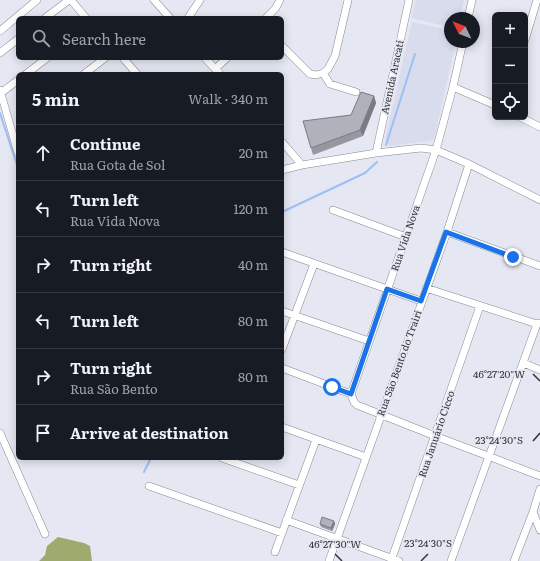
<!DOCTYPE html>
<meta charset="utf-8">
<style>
:root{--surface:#171b24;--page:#242831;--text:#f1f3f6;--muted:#9ea1a6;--line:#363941}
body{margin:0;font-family:Literata,serif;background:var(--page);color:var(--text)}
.controls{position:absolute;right:12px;top:12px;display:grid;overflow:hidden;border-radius:6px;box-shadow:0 2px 10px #0003}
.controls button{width:36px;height:36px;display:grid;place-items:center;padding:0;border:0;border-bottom:1px solid var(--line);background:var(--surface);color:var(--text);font:20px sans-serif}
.compass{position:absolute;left:444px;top:12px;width:36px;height:36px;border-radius:50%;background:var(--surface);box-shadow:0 2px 10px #0003;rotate:313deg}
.stop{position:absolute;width:12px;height:12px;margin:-9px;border:3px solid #1a73e8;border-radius:50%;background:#fff}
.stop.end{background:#1a73e8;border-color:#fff;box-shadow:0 1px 4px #0008}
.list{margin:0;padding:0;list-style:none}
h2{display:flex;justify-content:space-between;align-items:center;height:52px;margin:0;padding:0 16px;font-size:17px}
h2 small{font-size:13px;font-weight:400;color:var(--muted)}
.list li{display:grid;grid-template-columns:26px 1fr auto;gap:12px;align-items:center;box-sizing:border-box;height:56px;padding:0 16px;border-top:1px solid var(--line)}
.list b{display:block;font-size:15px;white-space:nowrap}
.list p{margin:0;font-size:13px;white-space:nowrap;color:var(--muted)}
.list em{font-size:13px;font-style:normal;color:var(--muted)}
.icon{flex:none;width:22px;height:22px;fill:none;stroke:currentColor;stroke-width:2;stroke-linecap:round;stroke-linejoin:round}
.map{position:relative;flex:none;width:540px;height:561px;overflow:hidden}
.search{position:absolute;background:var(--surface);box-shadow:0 2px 10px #0003;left:16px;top:16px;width:268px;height:44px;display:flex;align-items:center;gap:10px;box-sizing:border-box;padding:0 14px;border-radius:6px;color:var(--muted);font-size:15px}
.panel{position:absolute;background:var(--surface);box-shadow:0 2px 10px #0003;left:16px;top:72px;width:268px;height:388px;border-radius:6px}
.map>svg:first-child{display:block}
.built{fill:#d8dced}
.forest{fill:#9faa6f}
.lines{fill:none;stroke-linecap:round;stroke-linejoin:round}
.stream{stroke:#9dbff2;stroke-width:2}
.minor-casing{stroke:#878993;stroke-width:8}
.minor{stroke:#fff;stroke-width:7}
.wall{fill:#9698a1}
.shaded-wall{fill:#7a7c83}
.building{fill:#afb1bb;stroke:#7a7c83}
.route{stroke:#1a73e8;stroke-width:5}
.ticks{fill:none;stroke:#343539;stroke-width:1.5}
.labels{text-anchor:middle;stroke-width:3.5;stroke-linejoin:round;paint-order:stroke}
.street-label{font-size:10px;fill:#343539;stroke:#e5e7f2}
.ticks-label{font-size:10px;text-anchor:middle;fill:#343539;stroke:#e5e7f2;stroke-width:3.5;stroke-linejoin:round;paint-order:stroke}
</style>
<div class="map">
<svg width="540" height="561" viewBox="0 0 540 561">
<rect width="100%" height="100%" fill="#e5e7f2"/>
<path class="built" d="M416,0h48l-4,18h-10v9l-39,-9z
M412,22l38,8v12h6l-22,97 -4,2 -41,5 -4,-7z"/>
<path class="forest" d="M58,537l26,6 6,3 2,15h-53l6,-6 2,-9z"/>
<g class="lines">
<path class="stream" d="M0,113l18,55
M386,145l29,-91
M282,212l83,-39 12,-11
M144,472l7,-14"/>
<g class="minor-casing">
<path id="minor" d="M71,0l15,18
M154,0l16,18
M45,18l24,-18
M188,18l12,-18
M266,18l9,-9 5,-9
M468,18l4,-18
M0,31l37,-31
M525,40l12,-40
M282,46l28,28 6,1 7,-2 5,-4 7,-13 13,-56
M0,53l18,-14
M123,58l14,16
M205,58l15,16
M215,69l12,-11
M323,73l7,11 26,8
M26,74l21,-16
M84,74l21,-16
M453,87l42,18
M0,90l18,63
M1,93l17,-13
M520,117l20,10
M282,142l20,23
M376,153l33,-153
M282,170l20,-5 74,-12 45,-5 15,2 33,14 71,36
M333,210l73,27
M447,232l93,34
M282,252l139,49
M426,288l111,36
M282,311l87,30
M282,349l32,-85
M524,363l16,7
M282,368l69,26
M351,394l85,-244 17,-63 10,-45
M351,394l3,8 3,3 78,31 53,20 52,20
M282,427l84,30
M0,433l45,101
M222,458l77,27
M149,486l133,47
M540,489l-7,23 7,18
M286,520l113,41
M275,552l41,-112
M329,561l118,-329 22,-68
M391,561l89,-255
M451,561l86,-237 3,-1
M514,561l19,-49"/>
</g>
<use href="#minor" class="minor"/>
</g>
<path class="wall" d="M374,96l2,7 -13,33 -50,19 -2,-7z
M334,521l1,3 -3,7 -11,-4 -1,-3z"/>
<path class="shaded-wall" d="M374,96l2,7 -13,33 -3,-6z
M334,521l1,3 -3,7 -1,-3z"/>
<path class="building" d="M361,92l13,4 -14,34 -49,18 -8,-27 48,-6z
M322,517l12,4 -3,7 -11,-4z"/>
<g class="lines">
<path class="route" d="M332,387l19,7 36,-105 34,12 25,-69 67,25"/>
</g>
<path class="ticks" d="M533,374l7,7M533,441l7,-8M335,554l7,7M421,561l7,-7"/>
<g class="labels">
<g class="street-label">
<text transform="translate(392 77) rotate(-78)" y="4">Avenida Aracati</text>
<text transform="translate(405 238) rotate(-71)" y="4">Rua Vida Nova</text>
<text transform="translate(399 363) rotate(-70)" y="4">Rua São Bento do Trairi</text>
<text transform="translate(436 434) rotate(-71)" y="4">Rua Januário Cicco</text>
</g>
</g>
<g class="ticks-label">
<text x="499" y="378">46°27'20"W</text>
<text x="499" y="444">23°24'30"S</text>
<text x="428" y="547">23°24'30"S</text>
<text x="335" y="548">46°27'30"W</text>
</g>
</svg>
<div class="controls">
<button>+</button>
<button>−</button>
<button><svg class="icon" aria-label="locate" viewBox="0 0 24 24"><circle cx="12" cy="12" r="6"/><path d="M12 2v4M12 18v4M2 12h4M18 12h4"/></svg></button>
</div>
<svg class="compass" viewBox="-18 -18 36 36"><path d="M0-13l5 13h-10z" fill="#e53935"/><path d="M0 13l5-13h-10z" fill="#9ea1a6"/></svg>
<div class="stop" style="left:332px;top:387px"></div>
<div class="stop end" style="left:513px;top:257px"></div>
<div class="search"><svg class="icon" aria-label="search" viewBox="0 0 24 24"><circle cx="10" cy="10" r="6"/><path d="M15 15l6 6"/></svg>Search here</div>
<section class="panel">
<h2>5 min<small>Walk · 340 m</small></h2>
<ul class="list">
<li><svg class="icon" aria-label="ahead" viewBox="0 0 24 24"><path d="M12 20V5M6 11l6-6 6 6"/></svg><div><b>Continue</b><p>Rua Gota de Sol</p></div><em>20 m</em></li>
<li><svg class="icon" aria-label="left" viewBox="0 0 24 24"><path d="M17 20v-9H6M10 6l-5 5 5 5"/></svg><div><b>Turn left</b><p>Rua Vida Nova</p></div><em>120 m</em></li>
<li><svg class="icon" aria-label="right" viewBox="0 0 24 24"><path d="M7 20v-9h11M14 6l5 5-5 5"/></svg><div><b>Turn right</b></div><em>40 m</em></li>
<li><svg class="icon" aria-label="left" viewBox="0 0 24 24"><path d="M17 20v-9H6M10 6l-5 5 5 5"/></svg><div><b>Turn left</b></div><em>80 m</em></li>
<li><svg class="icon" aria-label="right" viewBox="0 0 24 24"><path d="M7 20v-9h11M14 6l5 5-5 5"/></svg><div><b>Turn right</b><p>Rua São Bento</p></div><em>80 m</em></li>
<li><svg class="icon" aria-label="arrive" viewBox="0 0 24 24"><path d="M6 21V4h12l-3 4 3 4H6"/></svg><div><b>Arrive at destination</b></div></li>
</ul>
</section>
</div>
